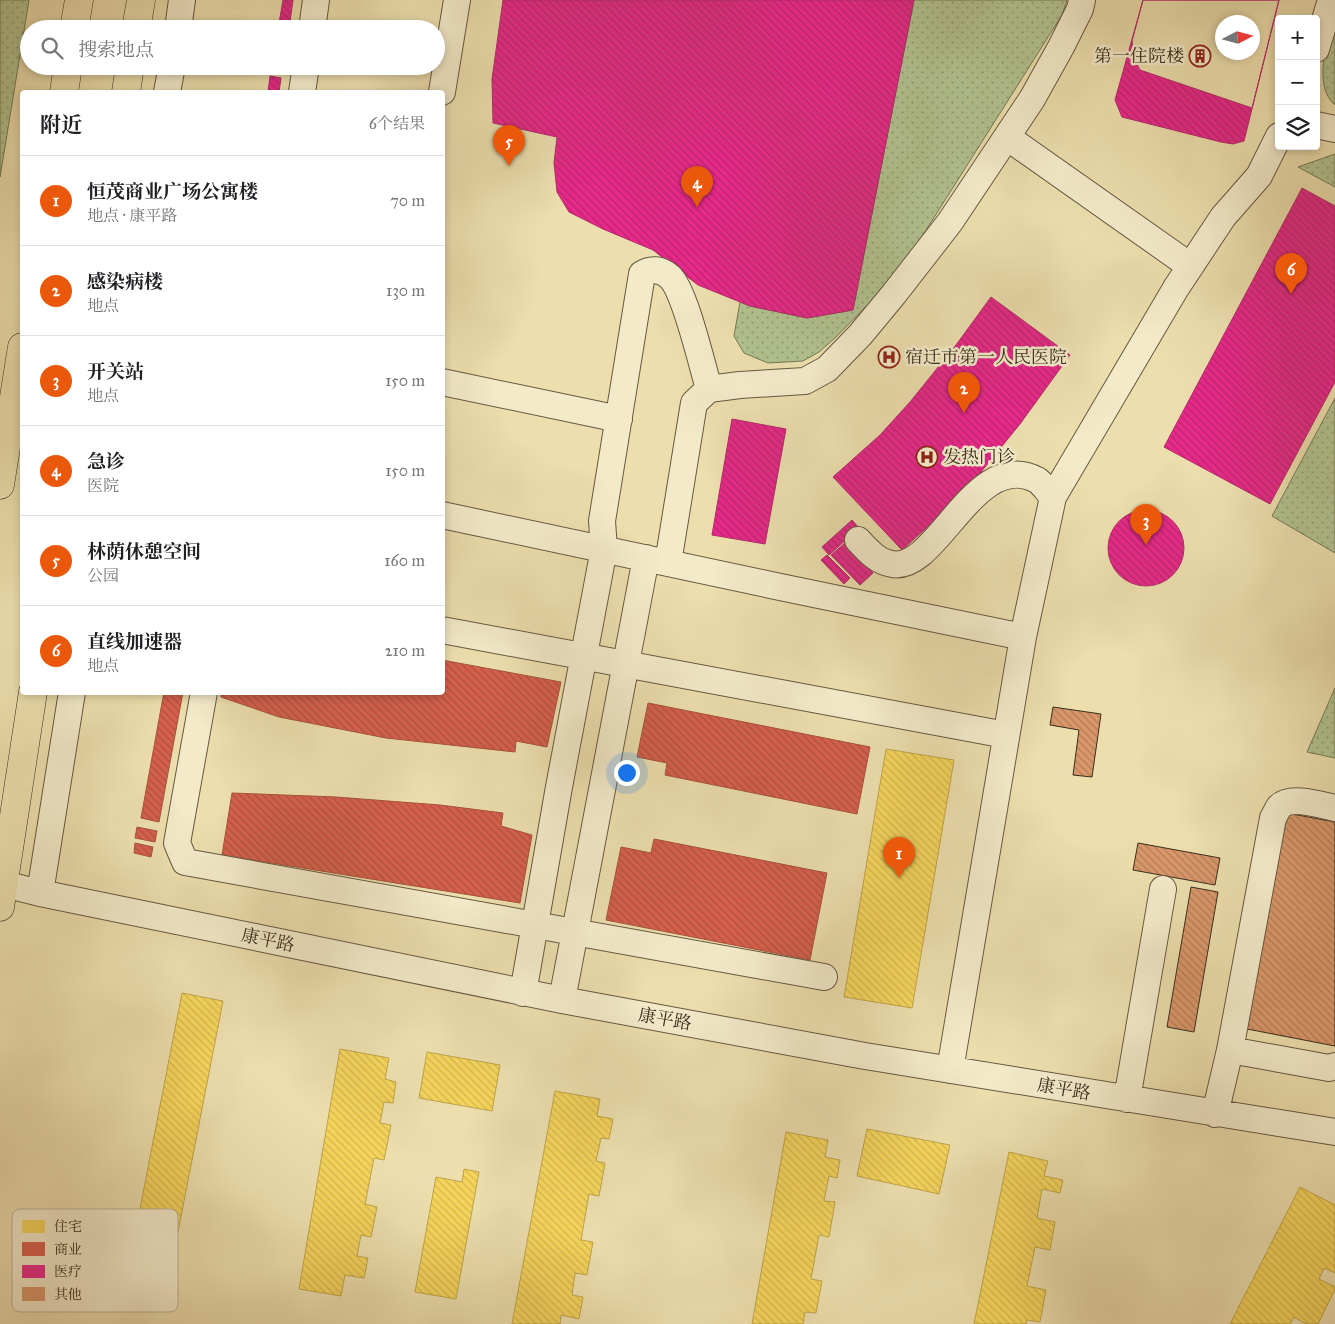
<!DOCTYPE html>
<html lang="zh">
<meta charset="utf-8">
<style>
:root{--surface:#fff;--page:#f6f6f6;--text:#202124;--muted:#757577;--line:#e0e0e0;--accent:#ea580c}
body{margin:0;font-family:"IM FELL Great Primer","Noto Serif SC",serif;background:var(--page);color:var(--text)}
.controls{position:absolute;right:15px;top:15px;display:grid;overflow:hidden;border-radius:5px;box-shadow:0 2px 8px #0003}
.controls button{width:45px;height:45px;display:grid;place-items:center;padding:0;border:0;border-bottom:1px solid var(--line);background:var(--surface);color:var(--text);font:25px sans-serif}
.compass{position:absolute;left:1215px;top:15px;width:45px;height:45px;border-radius:50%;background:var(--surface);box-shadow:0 2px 8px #0003;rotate:84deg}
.you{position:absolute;left:626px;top:772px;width:18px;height:18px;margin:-12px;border:4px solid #fff;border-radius:50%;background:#1a73e8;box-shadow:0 0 0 8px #1a73e833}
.badge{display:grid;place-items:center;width:32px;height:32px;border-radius:50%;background:var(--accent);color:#fff;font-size:16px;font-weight:700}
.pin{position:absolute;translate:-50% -41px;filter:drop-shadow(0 1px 2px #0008)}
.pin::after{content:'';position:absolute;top:26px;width:18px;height:15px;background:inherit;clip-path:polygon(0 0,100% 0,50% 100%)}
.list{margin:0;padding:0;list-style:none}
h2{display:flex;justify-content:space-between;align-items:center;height:65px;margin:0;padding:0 20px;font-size:21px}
h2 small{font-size:16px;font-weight:400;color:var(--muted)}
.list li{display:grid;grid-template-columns:32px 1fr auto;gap:15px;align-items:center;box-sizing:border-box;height:90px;padding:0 20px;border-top:1px solid var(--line)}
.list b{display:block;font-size:19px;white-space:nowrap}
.list p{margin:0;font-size:16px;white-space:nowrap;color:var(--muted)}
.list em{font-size:16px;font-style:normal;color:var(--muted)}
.icon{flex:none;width:28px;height:28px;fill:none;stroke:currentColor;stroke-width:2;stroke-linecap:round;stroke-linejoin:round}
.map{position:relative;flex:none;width:1335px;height:1324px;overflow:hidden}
.search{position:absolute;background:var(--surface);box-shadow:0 2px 8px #0003;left:20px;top:20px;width:425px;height:55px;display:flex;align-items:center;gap:12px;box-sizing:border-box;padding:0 18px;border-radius:28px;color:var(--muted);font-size:19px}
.panel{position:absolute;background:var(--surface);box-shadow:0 2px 8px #0003;left:20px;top:90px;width:425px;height:605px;border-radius:5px}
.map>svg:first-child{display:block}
.green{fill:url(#green-dots);stroke:#767856}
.homes{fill:url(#homes-back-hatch);stroke:#bea349}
.shops{fill:url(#shops-back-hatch);stroke:#a7513f}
.health{fill:url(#health-back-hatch);stroke:#b32a69;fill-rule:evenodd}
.building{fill:url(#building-back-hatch);stroke:#3a2d1d}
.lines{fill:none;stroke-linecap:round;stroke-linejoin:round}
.minor-casing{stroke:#665941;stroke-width:28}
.major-casing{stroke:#3a2d1d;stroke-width:29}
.minor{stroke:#f3eaca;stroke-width:26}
.major{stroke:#ecdead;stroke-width:28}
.labels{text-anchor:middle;stroke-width:5;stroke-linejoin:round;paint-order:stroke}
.poi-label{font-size:18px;fill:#3a2d1d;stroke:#f3eaca;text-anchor:start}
.street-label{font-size:18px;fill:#3a2d1d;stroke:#f3eaca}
.key{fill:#f3eaca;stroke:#bcb196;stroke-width:1}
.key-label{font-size:14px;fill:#3a2d1d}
</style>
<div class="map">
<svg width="1335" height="1324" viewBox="0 0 1335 1324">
<defs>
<pattern id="green-dots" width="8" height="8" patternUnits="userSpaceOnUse" patternTransform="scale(1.25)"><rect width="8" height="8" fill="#b1c28f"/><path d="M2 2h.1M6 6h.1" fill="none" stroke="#919e74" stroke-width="1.8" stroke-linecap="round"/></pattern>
<pattern id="homes-back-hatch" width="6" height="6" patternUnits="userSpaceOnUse" patternTransform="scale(1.25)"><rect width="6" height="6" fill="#f6d55c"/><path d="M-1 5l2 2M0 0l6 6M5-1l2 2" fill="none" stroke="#d4b750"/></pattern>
<pattern id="shops-back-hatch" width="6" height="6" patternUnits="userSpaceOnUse" patternTransform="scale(1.25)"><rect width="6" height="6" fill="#d6604d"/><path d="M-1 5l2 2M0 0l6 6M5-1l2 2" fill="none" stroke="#af503f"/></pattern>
<pattern id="health-back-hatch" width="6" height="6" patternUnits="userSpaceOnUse" patternTransform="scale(1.25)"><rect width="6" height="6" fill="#e7298a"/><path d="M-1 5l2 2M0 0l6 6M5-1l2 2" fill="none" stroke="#bc2470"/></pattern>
<pattern id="building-back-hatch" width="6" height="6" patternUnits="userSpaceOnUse" patternTransform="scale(1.25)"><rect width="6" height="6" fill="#d9976a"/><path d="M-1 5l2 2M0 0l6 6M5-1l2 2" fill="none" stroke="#b17c57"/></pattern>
</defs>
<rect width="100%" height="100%" fill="#ecdead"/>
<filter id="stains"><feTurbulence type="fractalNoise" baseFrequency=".004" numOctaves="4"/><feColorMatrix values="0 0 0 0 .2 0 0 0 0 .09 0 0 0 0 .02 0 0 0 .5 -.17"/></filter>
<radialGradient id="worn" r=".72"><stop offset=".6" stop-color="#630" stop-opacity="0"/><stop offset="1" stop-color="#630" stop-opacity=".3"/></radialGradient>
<path class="green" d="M0,0h29l-29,177z
M914,0h153l-5,15 -163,258 -62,63 -18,16 -16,9 -35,2 -24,-10 -10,-17 6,-34 10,4 57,12 46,-8z
M1335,10v95c-24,-20 -6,-70 0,-95z
M1335,154v33l-37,-20z
M1335,398v155l-63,-37z
M1335,688v70l-28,-6z"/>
<path class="homes" d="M886,749l68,11 -42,248 -68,-11z
M182,993l41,8 -45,231 -41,-8z
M340,1049l49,9 -4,21 11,3 -3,21 -9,-1 -4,21 11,2 -7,35 -10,-2 -9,46 12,3 -6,30 -10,-2 -4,21 11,2 -4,20 -19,-3 -4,21 -42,-7z
M427,1052l73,13 -8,46 -73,-13z
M555,1091l45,8 -3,17 16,3 -4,20 -8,-1 -5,23 9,2 -6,33 -10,-2 -8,46 12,2 -6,33 -12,-2 -3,22 11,2 -4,22 -18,-4 -1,9h-48z
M867,1129l83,16 -11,49 -82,-18z
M786,1132l42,8 -3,17 15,3 -3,18 -8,-2 -5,25 11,1 -6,35 -10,-2 -8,44 11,2 -6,32 -11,-1 -2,12h-51z
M1009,1152l39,9 -4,15 19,4 -3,13 -18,-4 -5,29 18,4 -5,28 -15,-3 -8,39 19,4 -6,32 -13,-2 -1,4h-52z
M464,1169l15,3 -23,127 -41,-7 21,-115 26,5z
M1300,1187l35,18v68l-11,-5 -5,11 16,8v2l-17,35h-12l-12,-7 -4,7h-60z"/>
<path class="shops" d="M442,660l119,22 -14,65 -31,-6 -1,11 -129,-14 -107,-21 -58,-20v-5h221z
M164,692h19l-24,130 -18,-4z
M648,703l222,44 -13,67 -192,-39 2,-12 -30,-6z
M232,793l104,4 104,8 63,8 -2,13 31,9 -12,68 -298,-48z
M137,827l20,4 -2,11 -20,-4z
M654,839l173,34 -17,87 -204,-40 15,-73 30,6z
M135,843l18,4 -2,10 -17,-4z"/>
<path class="health" d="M283,0h10l-4,29h-11z
M503,0h411l-61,310 -46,8 -57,-12 -52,-21 -45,-35 -50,-21 -34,-17 -12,-20 -3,-29 3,-26 -64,-14 -1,-44z
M1143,0h136l-35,141 -11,3 -12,-2 -99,-25 -7,-17zM1222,22h30v30h-30z
M1143,0h136l-27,108 -112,-38 -5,-10 -3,-19zM1222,22h30v30h-30z
M270,76l11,2 -2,14h-11z
M1302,188l33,18v176l-65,122 -106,-57z
M991,297l79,58 -50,69 -48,59 -37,37 -33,30 -69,-73 47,-42 30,-33 46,-57z
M732,419l54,10 -21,115 -53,-9z
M1108 548a38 38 0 1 1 76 0a38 38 0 1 1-76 0Z
M852,520l7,8 -30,27 -7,-8z
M845,543l28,30 -13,12 -29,-30z
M827,555l23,23 -6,6 -23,-24z"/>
<path class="building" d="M1053,707l48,7 -9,63 -19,-2 6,-45 -29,-5z
M1287,813l48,9v224l-88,-17z
M1138,843l82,15 -5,27 -82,-15z
M1191,887l27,5 -24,140 -27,-5z"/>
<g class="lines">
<g class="minor-casing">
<path id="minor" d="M178,29l4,-29
M312,29l4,-29
M1316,49l15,-49
M167,92l5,-26
M302,92l4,-26
M442,92l15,-92
M1316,125l19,4
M1007,137l183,129
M442,382l177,37
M442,515l343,73 238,49 30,-140 123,-209 47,-71 36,-41 20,-40
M858,540c10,11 20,22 34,24 45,9 83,-117 145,-84 6,4 11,12 16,17
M668,563l26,-160 15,-14 31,-4 65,-4 22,-12 33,-34 34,-41 56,-72 82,-123 29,-52 19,-38 2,-9
M442,630l564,105
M204,692l-27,151 8,19 639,115
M0,883l40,10 522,107 303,56 470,76
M40,893l32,-201
M523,993l36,-206 45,-238 -2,-28 40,-247c9,-6 19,-5 28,3 15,14 32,88 39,112
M562,1000l84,-442
M1230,1050l99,18 6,-2
M950,1070l73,-433
M1127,1099l36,-210
M1215,1114l15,-64 43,-232c2,-3 4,-8 6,-11 11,-12 42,-2 56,1"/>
</g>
<g class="major-casing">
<path id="major" d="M74,29l5,-29
M136,29l5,-29
M64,92l4,-26
M126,92l4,-26
M0,485l22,-138
M0,907l33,-215"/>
</g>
<use href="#minor" class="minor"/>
<use href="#major" class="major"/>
</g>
<defs>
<g id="building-ring" transform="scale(1.125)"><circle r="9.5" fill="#f3eaca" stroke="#8f2418" stroke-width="1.5"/><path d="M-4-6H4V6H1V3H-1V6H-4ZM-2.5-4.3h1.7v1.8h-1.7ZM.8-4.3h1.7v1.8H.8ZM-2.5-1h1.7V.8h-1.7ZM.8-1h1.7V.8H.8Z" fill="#8f2418"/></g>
<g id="hospital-ring" transform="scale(1.125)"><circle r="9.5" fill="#f3eaca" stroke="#8f2418" stroke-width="1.5"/><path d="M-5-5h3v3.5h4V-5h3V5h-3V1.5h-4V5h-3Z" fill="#8f2418"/></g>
</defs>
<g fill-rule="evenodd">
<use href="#building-ring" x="1200" y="56"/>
<use href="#hospital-ring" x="889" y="357"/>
<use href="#hospital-ring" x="927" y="457"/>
</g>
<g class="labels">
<g class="poi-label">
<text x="1184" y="62" text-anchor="end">第一住院楼</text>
<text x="905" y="363">宿迁市第一人民医院</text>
<text x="943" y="463">发热门诊</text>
</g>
<g class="street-label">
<text transform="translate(268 940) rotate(12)" y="6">康平路</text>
<text transform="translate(665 1019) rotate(10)" y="6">康平路</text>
<text transform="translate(1064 1089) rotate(10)" y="6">康平路</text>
</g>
</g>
<rect x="12" y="1209" width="166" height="103" rx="8" class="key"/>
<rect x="22" y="1220" width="23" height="13" fill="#f6d55c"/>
<rect x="22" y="1242" width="23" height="14" fill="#d6604d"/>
<rect x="22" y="1265" width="23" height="13" fill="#e7298a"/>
<rect x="22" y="1287" width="23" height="14" fill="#d9976a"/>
<g class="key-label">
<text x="54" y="1231">住宅</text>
<text x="54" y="1254">商业</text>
<text x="54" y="1276">医疗</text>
<text x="54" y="1299">其他</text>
</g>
<rect width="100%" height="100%" filter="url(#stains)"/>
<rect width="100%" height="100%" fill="url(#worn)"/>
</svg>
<div class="controls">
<button>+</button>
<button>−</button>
<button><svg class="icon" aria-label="layers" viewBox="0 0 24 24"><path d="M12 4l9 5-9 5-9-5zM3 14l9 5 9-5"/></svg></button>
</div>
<svg class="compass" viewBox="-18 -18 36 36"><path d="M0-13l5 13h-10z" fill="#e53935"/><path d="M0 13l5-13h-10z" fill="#757577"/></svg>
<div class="you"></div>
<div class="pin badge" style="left:899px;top:878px">1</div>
<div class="pin badge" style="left:964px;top:413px">2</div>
<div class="pin badge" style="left:1146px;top:545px">3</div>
<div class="pin badge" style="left:697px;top:207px">4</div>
<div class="pin badge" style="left:509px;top:166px">5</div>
<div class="pin badge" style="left:1291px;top:294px">6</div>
<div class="search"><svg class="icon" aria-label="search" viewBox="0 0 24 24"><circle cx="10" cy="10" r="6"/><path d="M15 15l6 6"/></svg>搜索地点</div>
<section class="panel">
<h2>附近<small>6个结果</small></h2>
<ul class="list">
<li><span class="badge">1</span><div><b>恒茂商业广场公寓楼</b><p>地点 · 康平路</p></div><em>70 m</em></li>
<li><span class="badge">2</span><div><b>感染病楼</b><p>地点</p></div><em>130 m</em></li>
<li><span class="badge">3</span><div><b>开关站</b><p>地点</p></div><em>150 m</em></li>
<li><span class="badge">4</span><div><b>急诊</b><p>医院</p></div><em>150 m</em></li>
<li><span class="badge">5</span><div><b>林荫休憩空间</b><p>公园</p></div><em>160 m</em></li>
<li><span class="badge">6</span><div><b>直线加速器</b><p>地点</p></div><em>210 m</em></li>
</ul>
</section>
</div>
